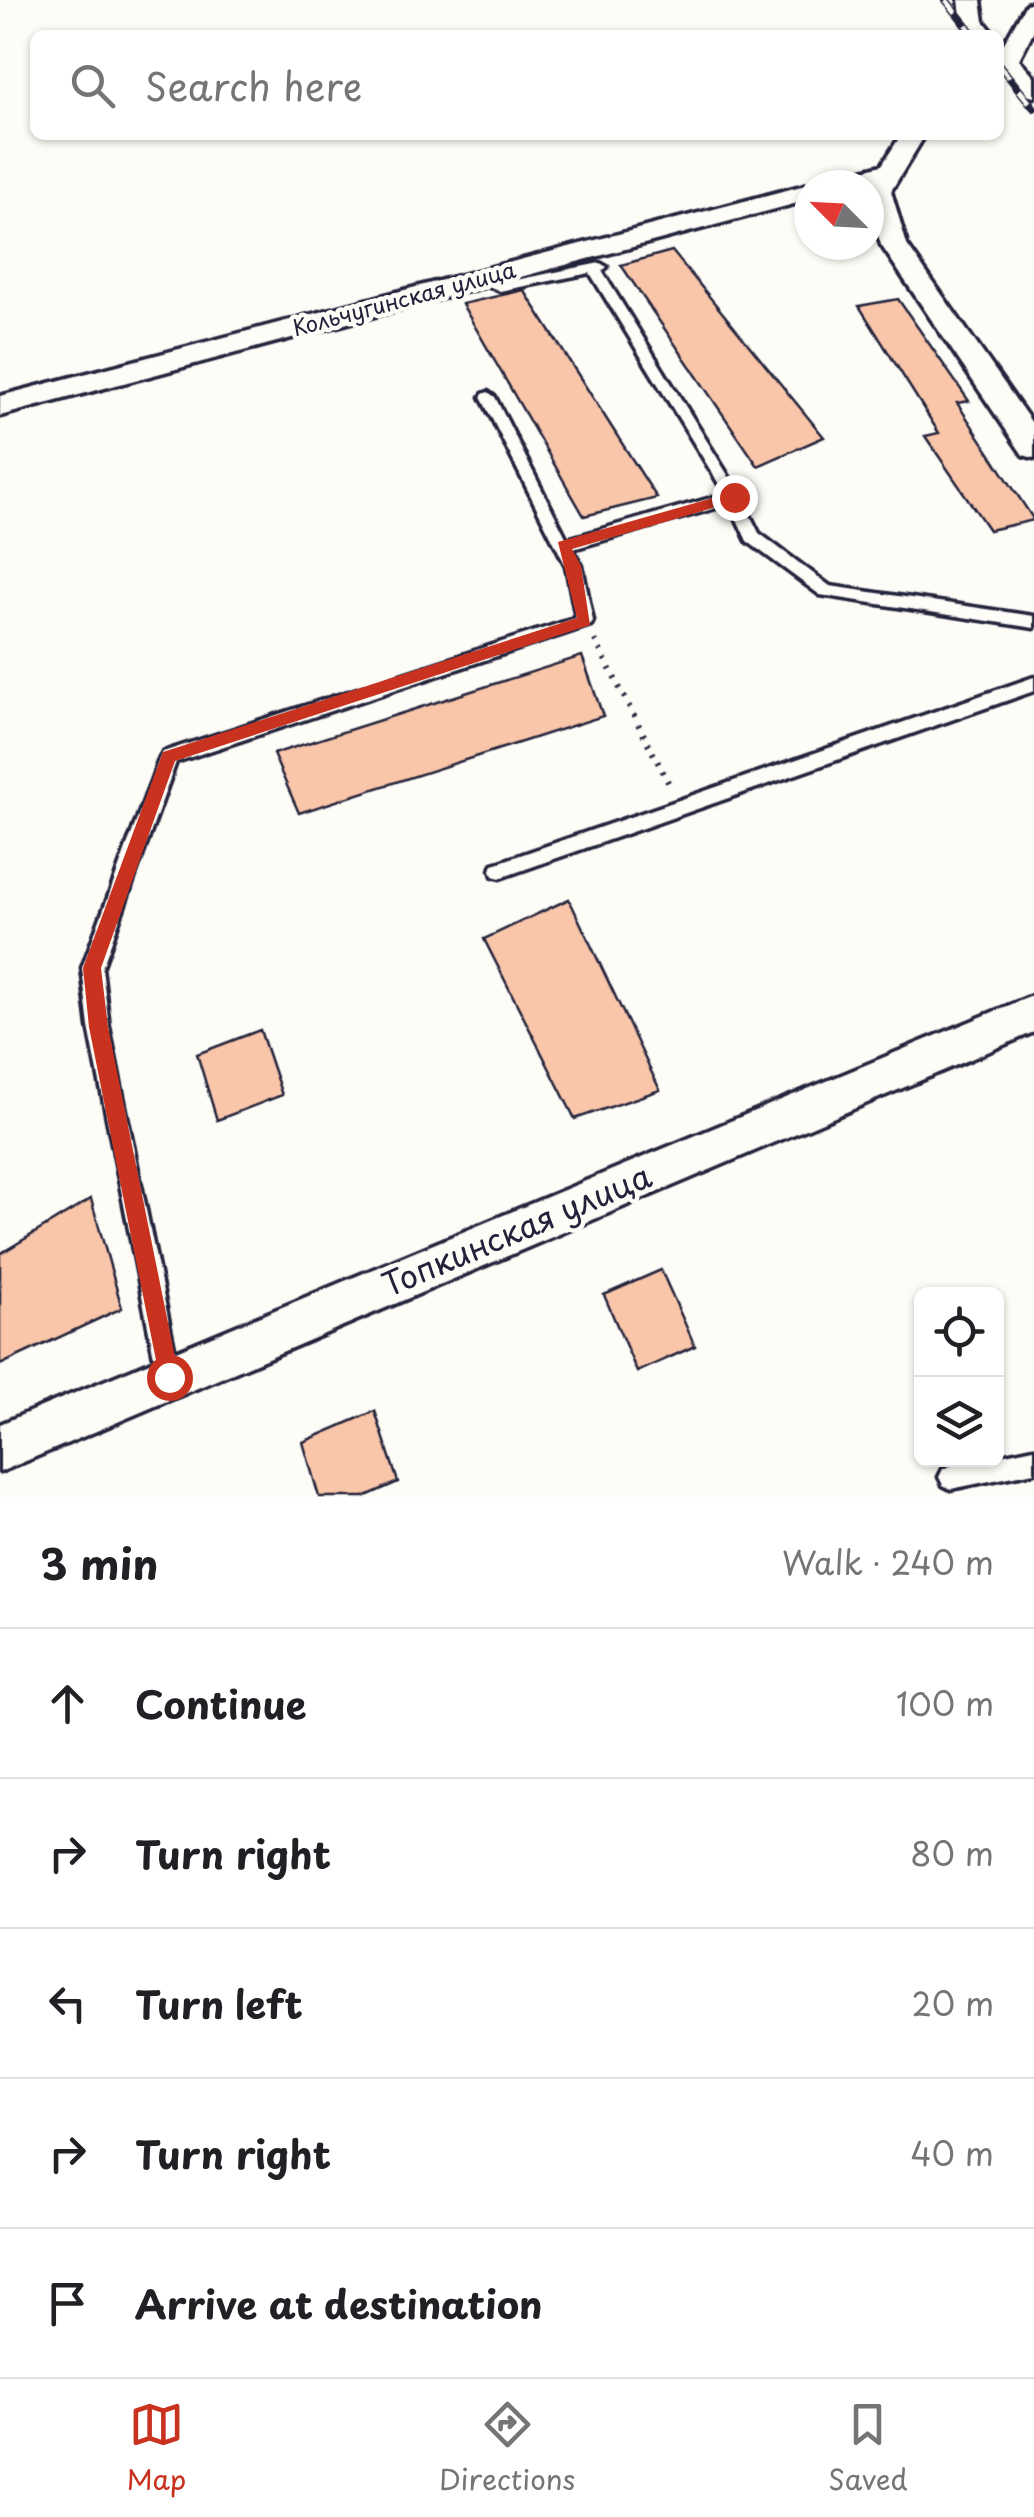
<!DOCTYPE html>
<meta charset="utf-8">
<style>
:root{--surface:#fff;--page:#f6f6f6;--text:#202124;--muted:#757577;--line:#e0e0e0;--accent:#c8321e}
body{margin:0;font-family:"Playpen Sans",sans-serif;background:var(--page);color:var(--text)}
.controls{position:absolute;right:30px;bottom:30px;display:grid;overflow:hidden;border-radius:15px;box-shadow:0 2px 8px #0004}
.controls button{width:90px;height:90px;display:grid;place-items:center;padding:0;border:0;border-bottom:2px solid var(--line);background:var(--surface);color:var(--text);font:50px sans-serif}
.compass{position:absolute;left:794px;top:170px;width:90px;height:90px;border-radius:50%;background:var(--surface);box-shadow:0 2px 8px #0004;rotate:294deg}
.stop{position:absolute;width:30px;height:30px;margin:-22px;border:8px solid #c8321e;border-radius:50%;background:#fff}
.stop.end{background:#c8321e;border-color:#fff;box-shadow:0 2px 10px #0008}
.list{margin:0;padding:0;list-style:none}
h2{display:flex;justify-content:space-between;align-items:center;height:130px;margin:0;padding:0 40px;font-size:42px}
h2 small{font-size:32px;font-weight:400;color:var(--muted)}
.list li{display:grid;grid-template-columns:65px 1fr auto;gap:30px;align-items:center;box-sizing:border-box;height:150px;padding:0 40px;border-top:2px solid var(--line)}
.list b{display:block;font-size:38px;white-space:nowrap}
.list em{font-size:32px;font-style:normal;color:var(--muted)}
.icon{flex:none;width:55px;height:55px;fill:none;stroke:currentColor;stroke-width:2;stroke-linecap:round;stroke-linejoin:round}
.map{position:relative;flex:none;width:1034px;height:1497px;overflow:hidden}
.search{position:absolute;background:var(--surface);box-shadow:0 2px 8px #0004;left:30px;right:30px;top:30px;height:110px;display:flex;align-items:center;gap:25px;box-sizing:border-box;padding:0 35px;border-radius:15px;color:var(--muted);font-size:38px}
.sheet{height:880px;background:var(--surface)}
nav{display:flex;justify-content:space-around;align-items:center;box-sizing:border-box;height:140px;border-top:2px solid var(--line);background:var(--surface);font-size:28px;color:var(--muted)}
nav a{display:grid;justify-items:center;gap:5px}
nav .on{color:var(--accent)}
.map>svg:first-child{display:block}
.building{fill:#fac6aa;stroke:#22223b;stroke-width:2.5}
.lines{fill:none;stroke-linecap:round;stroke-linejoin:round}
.service-casing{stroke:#22223b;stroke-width:7}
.minor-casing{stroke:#22223b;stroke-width:7}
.path{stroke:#22223b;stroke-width:6;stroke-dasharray:2.5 8;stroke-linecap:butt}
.service{fill:#fdfcf7;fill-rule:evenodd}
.minor{fill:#fdfcf7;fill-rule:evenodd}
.rail-casing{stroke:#22223b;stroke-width:8}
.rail{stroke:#fdfcf7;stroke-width:5;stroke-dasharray:16;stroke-linecap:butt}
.route{fill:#c8321e}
.labels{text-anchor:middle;stroke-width:9;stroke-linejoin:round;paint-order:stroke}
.far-street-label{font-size:22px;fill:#22223b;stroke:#fdfcf7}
.near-street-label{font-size:32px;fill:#22223b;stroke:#fdfcf7}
</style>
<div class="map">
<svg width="1034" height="1497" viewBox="0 0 1034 1497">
<rect width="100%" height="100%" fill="#fdfcf7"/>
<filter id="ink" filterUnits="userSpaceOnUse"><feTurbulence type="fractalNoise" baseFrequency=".01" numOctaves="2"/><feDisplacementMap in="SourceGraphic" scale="20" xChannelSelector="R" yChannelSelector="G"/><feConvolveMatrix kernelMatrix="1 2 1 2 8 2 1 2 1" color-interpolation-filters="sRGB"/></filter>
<g filter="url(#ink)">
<path class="building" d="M672,251l152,186 -66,29 -137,-201z
M524,290l133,208 -73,18 -122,-212z
M898,299l71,102 -12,2 77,117 -45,10 -64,-94 14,-3 -80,-127z
M582,656l21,60 -304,97 -26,-59z
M569,899l91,191 -85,29 -91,-180z
M260,1030l22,65 -65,25 -20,-66z
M91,1199l31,109 -122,57v-111z
M661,1270l34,76 -58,26 -33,-77z
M375,1411l23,71 -34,15h-45l-16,-55z"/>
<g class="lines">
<g class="service-casing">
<path id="service" d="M600,263l7,4 -5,4 137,222 20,40 71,53 204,30v12l-214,-33 -73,-54 -17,-37 -157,45 9,17 11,55 -2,4 -415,137 -74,206 7,59 71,350 -3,8 -8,3 -8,-3 -3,-8 -69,-350 -7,-59 78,-211 3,-5 6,-2 407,-132 -10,-52 -85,-169 2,-3 5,-2 7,5 72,142 158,-45 -135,-221 -90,18 -28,-12 7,-4 22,8z
M1034,677v14l-534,187 -7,-2 -2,-6 2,-6 7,-2z
M1034,1448v24l-83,17 -8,-4 -4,-8 4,-8c17,-8 35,-9 53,-9v-4z"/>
</g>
<g class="minor-casing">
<path id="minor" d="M959,0h22l3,21 11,14h-23l-10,-13z
M1034,2v28l-15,29 15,17v21l-8,-2 -27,-30v-21l4,1 23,-41z
M901,135h24l-34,56 16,54 127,181v32l-11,-3 -142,-210 -12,-41 1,-21 -48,2 4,-5 56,-15z
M809,184v16l-809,216v-20z
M1034,995v37l-1034,440v-48z"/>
</g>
<path class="path" d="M595,640l74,144"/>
<use href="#service" class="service"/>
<use href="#minor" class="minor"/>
<g class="rail-casing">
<path id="rail" d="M946,0l28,35
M999,65l35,43"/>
</g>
<use href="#rail" class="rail"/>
</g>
</g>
<path class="route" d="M734,492l6,1v7l-168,49 9,17 9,59 -415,136 -74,207 7,59 71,350 -3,8 -7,3 -8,-3 -72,-358 -6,-59 80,-216 414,-134 -19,-76z"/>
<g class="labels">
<g class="far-street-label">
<text transform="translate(404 299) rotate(-15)" y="8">Кольчугинская улица</text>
</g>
<g class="near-street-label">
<text transform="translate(517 1231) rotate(-23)" y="11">Топкинская улица</text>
</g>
</g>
</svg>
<div class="controls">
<button><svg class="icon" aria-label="locate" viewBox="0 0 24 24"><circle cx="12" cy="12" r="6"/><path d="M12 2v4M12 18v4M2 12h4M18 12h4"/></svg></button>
<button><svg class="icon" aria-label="layers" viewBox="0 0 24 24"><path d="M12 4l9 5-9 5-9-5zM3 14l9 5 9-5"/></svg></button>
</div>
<svg class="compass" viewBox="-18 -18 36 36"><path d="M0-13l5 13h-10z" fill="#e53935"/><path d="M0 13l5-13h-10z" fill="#757577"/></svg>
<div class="stop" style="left:169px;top:1377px"></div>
<div class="stop end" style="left:734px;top:497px"></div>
<div class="search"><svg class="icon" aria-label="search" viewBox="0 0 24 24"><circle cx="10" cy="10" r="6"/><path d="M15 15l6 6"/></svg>Search here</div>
</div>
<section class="sheet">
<h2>3 min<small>Walk · 240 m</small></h2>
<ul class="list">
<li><svg class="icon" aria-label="ahead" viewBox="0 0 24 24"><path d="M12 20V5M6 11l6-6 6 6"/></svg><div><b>Continue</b></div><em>100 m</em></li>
<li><svg class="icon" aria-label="right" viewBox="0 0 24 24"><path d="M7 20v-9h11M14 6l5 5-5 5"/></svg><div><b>Turn right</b></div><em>80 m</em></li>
<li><svg class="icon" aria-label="left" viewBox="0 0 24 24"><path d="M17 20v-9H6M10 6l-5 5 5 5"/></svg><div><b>Turn left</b></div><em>20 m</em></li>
<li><svg class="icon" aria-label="right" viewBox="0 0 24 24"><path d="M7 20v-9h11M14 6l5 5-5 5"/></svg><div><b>Turn right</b></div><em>40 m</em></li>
<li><svg class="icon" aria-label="arrive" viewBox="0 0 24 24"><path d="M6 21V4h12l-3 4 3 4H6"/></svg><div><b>Arrive at destination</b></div></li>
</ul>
</section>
<nav>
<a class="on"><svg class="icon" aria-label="map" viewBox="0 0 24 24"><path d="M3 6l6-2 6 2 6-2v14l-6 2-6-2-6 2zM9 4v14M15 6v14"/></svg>Map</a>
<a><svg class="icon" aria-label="directions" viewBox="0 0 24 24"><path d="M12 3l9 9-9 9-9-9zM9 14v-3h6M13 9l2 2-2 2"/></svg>Directions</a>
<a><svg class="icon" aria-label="saved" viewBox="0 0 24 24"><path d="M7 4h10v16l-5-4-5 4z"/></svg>Saved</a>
</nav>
